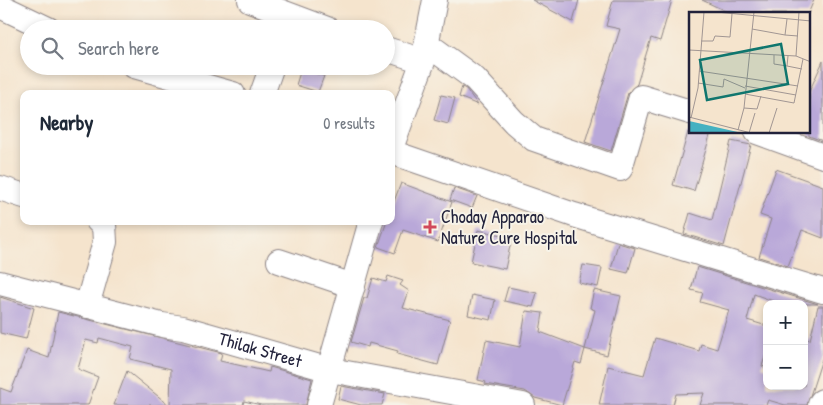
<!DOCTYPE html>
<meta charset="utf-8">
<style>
:root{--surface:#fff;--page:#f2f2f3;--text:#1f2937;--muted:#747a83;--line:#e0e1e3}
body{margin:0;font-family:"Patrick Hand",sans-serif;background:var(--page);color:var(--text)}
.controls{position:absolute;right:15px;bottom:15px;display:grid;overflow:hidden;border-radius:10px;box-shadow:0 2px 8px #0003}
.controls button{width:45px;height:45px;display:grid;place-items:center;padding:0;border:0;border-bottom:1px solid var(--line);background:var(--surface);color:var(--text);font:25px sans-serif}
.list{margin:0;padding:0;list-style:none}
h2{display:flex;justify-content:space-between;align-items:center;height:65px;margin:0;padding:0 20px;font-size:21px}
h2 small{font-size:16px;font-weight:400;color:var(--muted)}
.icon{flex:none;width:28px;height:28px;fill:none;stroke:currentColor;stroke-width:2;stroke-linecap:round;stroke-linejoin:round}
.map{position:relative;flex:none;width:823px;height:405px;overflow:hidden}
.search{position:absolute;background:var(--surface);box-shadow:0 2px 8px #0003;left:20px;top:20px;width:375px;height:55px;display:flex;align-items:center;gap:12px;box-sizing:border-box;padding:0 18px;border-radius:28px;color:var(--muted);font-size:19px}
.panel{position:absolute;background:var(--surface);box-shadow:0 2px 8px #0003;left:20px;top:90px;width:375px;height:135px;border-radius:10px}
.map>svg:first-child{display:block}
.building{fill:#b9a8d9}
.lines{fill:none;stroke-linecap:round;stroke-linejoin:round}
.minor-casing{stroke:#8c8384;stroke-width:26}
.major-casing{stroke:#8c8384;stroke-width:30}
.minor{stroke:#fff;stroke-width:24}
.major{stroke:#fff;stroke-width:28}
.poi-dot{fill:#d1495b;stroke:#f7f3e8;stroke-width:2}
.labels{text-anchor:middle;stroke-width:4;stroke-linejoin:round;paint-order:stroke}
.poi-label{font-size:18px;fill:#22223b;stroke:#f7f3e8;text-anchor:start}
.street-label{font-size:18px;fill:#22223b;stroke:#f7f3e8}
.inset-road{fill:none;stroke:#a19693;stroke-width:1}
.view{fill:#0f766e;fill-opacity:0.15;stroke:#0f766e;stroke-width:2.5}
.inset-edge{fill:none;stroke:#22223b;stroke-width:2.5}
</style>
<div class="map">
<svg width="823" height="405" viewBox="0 0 823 405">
<rect width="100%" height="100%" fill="#f7f3e8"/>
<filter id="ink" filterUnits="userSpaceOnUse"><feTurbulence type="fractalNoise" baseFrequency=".02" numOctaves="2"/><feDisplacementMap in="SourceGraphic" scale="10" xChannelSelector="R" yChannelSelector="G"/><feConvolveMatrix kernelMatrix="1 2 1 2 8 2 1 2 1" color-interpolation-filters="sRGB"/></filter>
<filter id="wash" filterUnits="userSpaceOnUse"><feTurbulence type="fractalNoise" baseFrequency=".0096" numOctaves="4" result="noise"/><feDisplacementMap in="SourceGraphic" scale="20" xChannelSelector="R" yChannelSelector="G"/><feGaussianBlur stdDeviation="1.12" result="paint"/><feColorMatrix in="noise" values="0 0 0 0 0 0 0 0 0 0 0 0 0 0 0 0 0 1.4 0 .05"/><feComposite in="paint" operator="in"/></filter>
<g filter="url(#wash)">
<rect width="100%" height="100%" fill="#f5e4cd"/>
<g id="blocks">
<path class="building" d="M532,0h47l-6,22z
M613,0h59l-12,41 -9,-3 -14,46 -9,9 -17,58 -26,-9 35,-113 -14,-3z
M702,0h112l-6,14h-76z
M823,61v80l-14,-5v-44z
M301,69l23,7 -6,16 -22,-7z
M462,87l4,2 12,16 -19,-8z
M441,95l14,3 -7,26 -14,-4z
M688,132h23l-17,59 -21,-6z
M731,141l20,4 -27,101 -40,-12 6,-21 22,7z
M776,169l47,17v52l-21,-8 -14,36 -29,-9 12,-38 -11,-4z
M401,183l51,19 -14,40 -35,-12 -8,23 -17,-6 9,-26h4v-12z
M454,188l23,8 -5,12 -22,-8z
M478,230l34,7 -7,32 -34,-7z
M618,243l17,5 -7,25 -17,-4z
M583,265l19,3 -4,19 -19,-4z
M697,267l121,37h-37l-27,-10 -7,26 20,6v25l-5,15 5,2v18h37v-48l6,2 8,-34h5v50l-16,49h-22l-17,-5 -2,5h-66l4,-12 -28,1 -3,11h-74l9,-39 36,9 11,-37 44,13 2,-7 16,5 12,-39 -29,-8 3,-9 -12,-3z
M388,276l15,5 -3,4 9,6 -6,17 47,12 -12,45 -41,-11 1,-3 -29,-8 -1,4 -17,-5 13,-44h3l6,-20 13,4z
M508,287l29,6 -4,14 -29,-6z
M594,290l27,6 -14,59 -22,-6 10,-39 -5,-2z
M472,295l23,5 -4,20 -23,-5z
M0,297l34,11 -8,31 -26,-6z
M526,311l17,2 -3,19 45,17 -4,15 -6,-2 -13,43 -27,-7 -10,-7 -40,-7 1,-2 -8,-2 8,-40 34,7z
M58,312l164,41 -2,8 49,11 1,-5 42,12 -6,26h-45l-17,-4 -1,4h-73l1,-36 -41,-10 3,-12 -34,-9 -1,5 -12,-3 -8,29 20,8 -10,28h-88v-17l11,4 16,-42 22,8z
M127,371l42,34h-55z
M341,386l44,8 -3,11h-21l-23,-6z"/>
</g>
</g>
<g filter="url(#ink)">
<use href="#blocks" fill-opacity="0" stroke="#8c8384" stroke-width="1"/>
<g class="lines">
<g class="minor-casing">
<g id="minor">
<path d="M250,0l77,29"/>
<path d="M0,6l48,23"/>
<path d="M427,44l48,35 39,43 20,17 86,30 21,-72 49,15"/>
<path d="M386,49l37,12"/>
<path d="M134,66l99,28"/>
<path d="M262,94l10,-28"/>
<path d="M757,132l66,24"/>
<path d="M391,148l32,-87 12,-61"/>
<path d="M391,152l183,63 249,76"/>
<path d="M0,188l24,8"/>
<path d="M279,261l74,25"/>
<path id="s1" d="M0,283l162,42 21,3 147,42 193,35"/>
<path d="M87,306l18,-64 -1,-18 -6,-3"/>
<path d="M319,405l52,-184"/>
</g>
</g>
<g class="major-casing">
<path id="major" d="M822,405l1,-2"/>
</g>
<use href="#minor" class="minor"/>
<use href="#major" class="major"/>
</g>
</g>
<path class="poi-dot" d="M427.5 219.5h5v5h5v5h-5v5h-5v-5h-5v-5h5z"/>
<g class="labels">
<g class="poi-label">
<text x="441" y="223">Choday Apparao<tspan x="441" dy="21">Nature Cure Hospital</tspan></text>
</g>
<g class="street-label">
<text dy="6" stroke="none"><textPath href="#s1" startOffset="269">Thilak Street</textPath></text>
</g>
</g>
<g transform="translate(689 12)">
<rect width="121" height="121" fill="#f5e4cd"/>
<path d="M0,109l53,12h-53z" fill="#44b1c1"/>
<path class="inset-road" d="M27,0l95,9M98,7l-2,16 13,1M63,17l33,6M12,29h12l2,-5 15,1 2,-23M0,38l107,6 15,6M85,43v9l13,2M99,44l-1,10 15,3M107,44l3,-44M10,59l99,15M9,71l25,4 1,-8 21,9M56,74l51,9M56,82l49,9 9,-44M55,96l13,1 4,-13M0,105l62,16M2,106l7,-30 6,-76M49,118l6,-22 10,-96M60,121l6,-20M80,121l8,-25"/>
<path class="view" d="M92,32l7,40 -81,16 -7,-40z"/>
<rect width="121" height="121" class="inset-edge"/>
</g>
</svg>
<div class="controls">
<button>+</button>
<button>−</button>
</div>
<div class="search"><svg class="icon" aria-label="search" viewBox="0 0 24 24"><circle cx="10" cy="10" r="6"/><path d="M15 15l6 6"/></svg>Search here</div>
<section class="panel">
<h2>Nearby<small>0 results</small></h2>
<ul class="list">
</ul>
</section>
</div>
